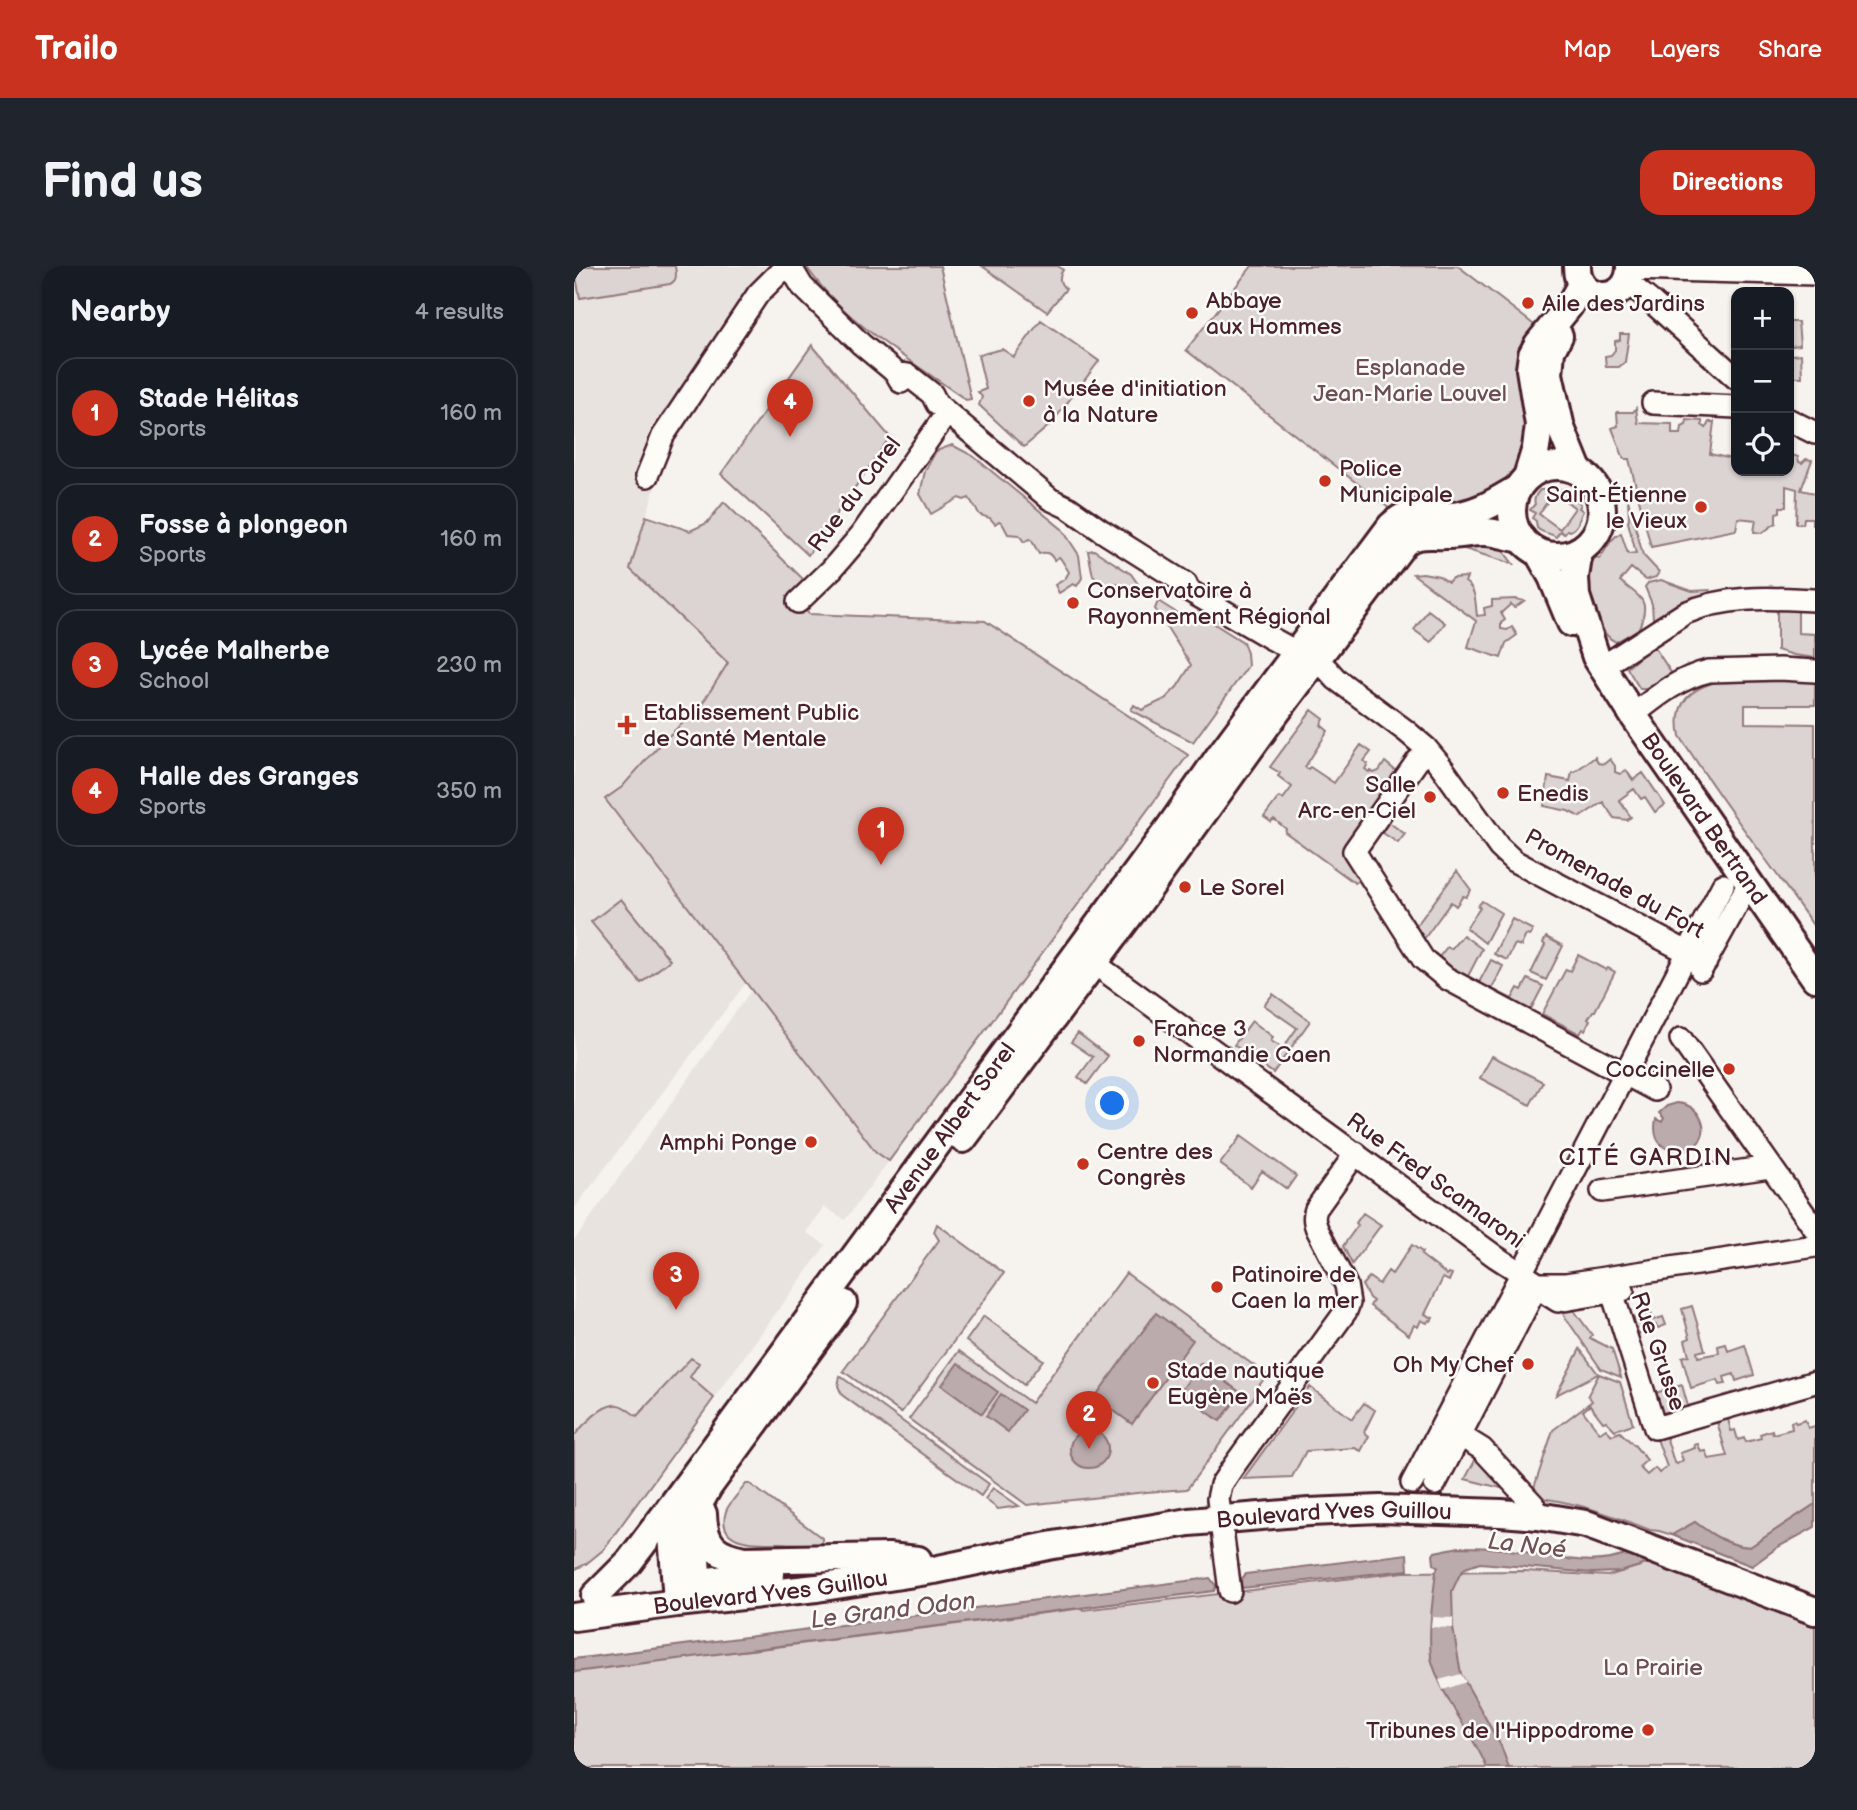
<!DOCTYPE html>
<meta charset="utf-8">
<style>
:root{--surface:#171b24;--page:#20242c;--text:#f1f3f6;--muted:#9ea1a6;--line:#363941;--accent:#c8321e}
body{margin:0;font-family:"Balsamiq Sans",sans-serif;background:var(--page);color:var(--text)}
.controls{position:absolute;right:21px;top:21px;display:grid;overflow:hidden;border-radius:14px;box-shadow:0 2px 5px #0004}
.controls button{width:63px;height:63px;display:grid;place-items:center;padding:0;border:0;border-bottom:2px solid var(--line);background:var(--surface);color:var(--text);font:35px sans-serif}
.you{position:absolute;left:539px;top:838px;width:24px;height:24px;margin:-18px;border:5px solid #fff;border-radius:50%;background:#1a73e8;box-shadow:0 0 0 10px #1a73e833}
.badge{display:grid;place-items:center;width:46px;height:46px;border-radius:50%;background:var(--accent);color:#fff;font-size:23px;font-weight:700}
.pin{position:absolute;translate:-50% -58px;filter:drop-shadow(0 2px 4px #0008)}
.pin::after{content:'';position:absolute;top:37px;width:24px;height:21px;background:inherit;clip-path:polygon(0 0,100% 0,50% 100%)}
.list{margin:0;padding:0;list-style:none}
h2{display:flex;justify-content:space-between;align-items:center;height:91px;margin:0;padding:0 28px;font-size:30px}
h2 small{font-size:23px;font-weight:400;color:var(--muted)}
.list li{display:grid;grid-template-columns:46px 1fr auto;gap:21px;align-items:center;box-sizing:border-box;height:112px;margin:0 14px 14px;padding:0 14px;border:2px solid var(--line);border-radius:21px}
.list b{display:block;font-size:26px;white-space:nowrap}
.list p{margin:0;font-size:23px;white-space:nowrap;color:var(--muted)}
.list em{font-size:23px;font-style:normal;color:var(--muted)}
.icon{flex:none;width:38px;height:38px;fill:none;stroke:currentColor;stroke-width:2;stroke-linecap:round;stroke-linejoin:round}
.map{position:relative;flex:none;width:1241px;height:1502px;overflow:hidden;border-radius:21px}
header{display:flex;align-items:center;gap:42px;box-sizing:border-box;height:98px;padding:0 35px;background:var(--accent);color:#fff}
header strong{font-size:33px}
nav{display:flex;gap:38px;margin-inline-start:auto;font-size:24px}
.intro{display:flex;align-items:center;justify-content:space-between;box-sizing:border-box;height:168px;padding:0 42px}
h1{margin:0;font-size:49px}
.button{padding:18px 32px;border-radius:21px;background:var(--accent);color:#fff;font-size:24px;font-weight:700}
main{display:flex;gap:42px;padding:0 42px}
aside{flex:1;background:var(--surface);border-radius:21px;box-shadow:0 2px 5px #0004}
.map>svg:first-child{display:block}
.built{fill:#e9e3e0}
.green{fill:#dcd4d2;stroke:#937a7e;stroke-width:2;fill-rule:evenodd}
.water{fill:#bbabac;stroke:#8e7378;stroke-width:2}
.pier{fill:#f6f3ef}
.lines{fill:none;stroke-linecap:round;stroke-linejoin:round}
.minor-casing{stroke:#4a1f2b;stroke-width:26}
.major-casing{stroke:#4a1f2b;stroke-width:32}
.minor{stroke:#fdfcf7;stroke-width:21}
.major{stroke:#fdfcf7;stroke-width:26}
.poi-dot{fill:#c8321e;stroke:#fdfcf7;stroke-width:2.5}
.labels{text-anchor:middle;stroke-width:5;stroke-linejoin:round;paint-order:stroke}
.poi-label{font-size:23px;fill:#4a1f2b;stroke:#fdfcf7;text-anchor:start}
.park-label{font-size:23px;fill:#6e4c55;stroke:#fdfcf7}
.street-label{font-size:23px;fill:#4a1f2b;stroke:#fdfcf7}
.neighbourhood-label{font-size:24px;letter-spacing:2px;fill:#4a1f2b;stroke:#fdfcf7}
.water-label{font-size:24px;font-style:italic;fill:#725058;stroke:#fdfcf7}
</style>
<header>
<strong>Trailo</strong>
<nav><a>Map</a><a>Layers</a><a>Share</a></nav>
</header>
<div class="intro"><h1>Find us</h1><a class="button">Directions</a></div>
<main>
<aside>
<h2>Nearby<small>4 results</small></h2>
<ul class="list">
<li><span class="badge">1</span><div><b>Stade Hélitas</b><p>Sports</p></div><em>160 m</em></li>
<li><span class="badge">2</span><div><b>Fosse à plongeon</b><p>Sports</p></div><em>160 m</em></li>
<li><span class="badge">3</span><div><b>Lycée Malherbe</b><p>School</p></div><em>230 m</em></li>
<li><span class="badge">4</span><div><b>Halle des Granges</b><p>Sports</p></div><em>350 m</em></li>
</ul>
</aside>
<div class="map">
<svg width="1241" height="1502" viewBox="0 0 1241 1502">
<rect width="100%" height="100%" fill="#f6f3ef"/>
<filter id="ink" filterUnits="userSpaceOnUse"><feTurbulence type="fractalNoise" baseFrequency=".0143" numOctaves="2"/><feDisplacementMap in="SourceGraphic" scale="14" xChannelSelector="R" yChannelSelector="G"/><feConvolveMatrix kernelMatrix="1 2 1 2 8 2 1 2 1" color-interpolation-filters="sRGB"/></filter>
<g filter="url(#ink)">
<path class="built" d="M0,0h192l-109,165 -19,41 20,6 -28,91 98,94 -29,44 -39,36 -38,43 -17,13 141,184 -172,226z
M177,724l125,162 13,9 -44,59 -20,-13 -4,5 -15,20 20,13 -223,305 -17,14 -12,6v-329z"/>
<path class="green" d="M0,0h101c1,8 3,14 -5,18l-90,14z
M232,0h134l31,133 -5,1c-54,-39 -123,-78 -160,-134z
M408,0h76l5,4c-5,6 -4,14 3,19l-19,23z
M678,0h206l75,58 4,14 -7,66 -10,62 -12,17 -19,15 -94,15 -209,-163z
M467,54l58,41 -48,63 -27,23 -45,-42 3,-8 -4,-5 8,-3 -8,-34 24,-6 12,8z
M1215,56h9l2,23 -9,1 -2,3v4l3,2 9,-1 1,23h-13z
M1046,68h9l-4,28 -6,5h-13l-1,-11 6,-1 4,-5v-9l5,-1z
M238,79l78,92 -82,118 -87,-81z
M1062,142l2,15 34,1v10h9l1,-7 4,-2 1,-5 15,1v4l4,3 3,-6h5l-4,32 26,6v11h53v-17l9,3 1,5 3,1 4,-4 6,1 -11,30 14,3v32h-3v-7h-8l-1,6h-7l1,-35 -11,-3v21h-6v5l-4,1v10l-14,10 -8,-1 2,-12 -18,-2 -2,12 -85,17 -22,-88h-5l-12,-31 6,-2 -1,-14h16z
M378,179l21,11 89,73 17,26 3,23 -5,8 -4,-2 -14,9 -4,-8 10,-6 4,-7 -8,-13 -2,-2 -5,3c-4,-7 -8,-9 -15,-6l-7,-13 -3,-2 -5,3 -5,-7 -11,-1 -6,-11 -3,-2 -4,3 -5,-6 -10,-3 -11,-17 -5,2 -5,-2 -28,16 -11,-20 5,-23 11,-20z
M975,220l5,4 3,-3 4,3 5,-2 6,2 5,5v6l4,3 -2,4 4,3c-5,8 -3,16 -13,20l-3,-1 -3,4 -4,-3 -4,6c-7,-5 -13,-3 -19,-9l-1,-7 -4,-3 3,-5 -5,-3 5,-6c-2,-6 1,-10 5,-14h6zM980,226l21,16 -15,21 -21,-15z
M1054,234l15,55 16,17 -3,5 -10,3 -15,-12 -11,13c21,17 32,19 18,49l-22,12c-10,-4 -13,-13 -18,-21 -11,-22 -17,-43 -2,-64l3,2c8,-10 11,-21 22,-26l7,21 8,-1 -8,-31 1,-4z
M150,236l81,79 -13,14 17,19 176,7 203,134c-101,135 -199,271 -299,406l-13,-9 -271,-353 17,-12 38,-43 40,-37 28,-44 -98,-94 16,-53 44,15 17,-8z
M922,275l17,23 -55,-17z
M520,284l37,24 7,10 -12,5 -11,-6 -8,3 -14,-10 -5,-25z
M849,307l16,3 9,6 4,-4 15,-1 -2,5c12,8 10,20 12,34l8,-1 -1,-7 8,-2v-6l24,-1 8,2 -10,7 -3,-4 -10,9 4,7 -4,3v6l6,1 5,-3 5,8 -11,8 -5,15 -33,-11 8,-26 -63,-47z
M1087,314l31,11 18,-1v3l-17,6 -40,20 -1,-15 -7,-17 3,-4z
M584,335l27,17 15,-3 43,27 4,11 1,13 -55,76 -62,-32 3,-5 8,5 23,-11 12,-12 14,-22 -36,-56z
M1203,340l21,1v26l17,1v24l-21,-3 -17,-5z
M854,344l17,13 -14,19 -17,-12z
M1079,379l19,29 -26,15h-6l-13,-21z
M1146,415h95v24h-70v18l70,1v204c-45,-65 -94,-126 -135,-192 -7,-33 10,-48 40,-55z
M738,444l12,9 -3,6 7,6 -23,36 3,2 2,-2 24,16 27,-38 10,7 -7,9 4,3 -3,5 4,3 2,-1 3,2 5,-2 6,-9 11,9 10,-14 3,3 -65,88 18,30 -7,5 -70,-51 1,-3 -12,-10 -3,3 -7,-5 15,-20 4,2 9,-12 -14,-11 2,-3 -10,-6z
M1021,491l3,6 6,1 6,-5 5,7v6l5,2 6,-4 7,10 10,-7 22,32 -10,7 -10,-15 -4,2 -7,-10 -15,11 12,17 -4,3 -13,-2 -11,-16 -23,15 -12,-6 -24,-5 4,-29 22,4 2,-9h2z
M810,553l21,15 -7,9 -21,-14z
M883,605l14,19 -5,7 -3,-1 -7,10 -5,-4 -30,41 18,14 8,-10 4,2 12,-14 19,14 -17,33c-25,-13 -38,-24 -54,-49z
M47,633l49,61 -29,23 -50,-61z
M908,635l19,12 -16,30 -19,-15 14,-20 -2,-2z
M938,653l21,11 -3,6 -4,-1 -5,11 -6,-2 -8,16 -13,-6z
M972,671l17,9 -17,34 -15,-7 14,-28 -2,-2z
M1004,689l28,15 2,-2 7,4 -20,39h-2l-5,8 2,1 -5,10 -2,-1 -3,5 -38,-20 24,-45 4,2z
M917,694l12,6 -11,23 20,10 6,-11 4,2 6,-11 15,7 -15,29 -52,-27z
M699,728l37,27 -37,52 -39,-28 18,-24 21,16 -2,4 12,7 14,-20 -33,-23z
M504,767l30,23 -21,28 -9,-7 15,-20 -22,-15z
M918,790l51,26 -13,23 -50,-27z
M667,870l55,40 -9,13 -25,-18 -11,16 -31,-23z
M789,947l18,12 -29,39 -9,-18 15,-21 -2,-2z
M363,958l67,49 -103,140 -58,-42 96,-131 -5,-8z
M838,979l10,7 -1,3 26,20 2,-2 3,1 -3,7 -6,-3 -18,36 8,4 -2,3 -2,-1 -2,3 -6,-3 -3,7 -4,-2 -5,10 -39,-29 3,-5 -4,-3 -7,-13 7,-8 10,7 9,-13 4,3z
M552,1007l141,102 -12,16 2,2 -70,96 -41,3 -119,13 -118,-86 50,-68 72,52z
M1118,1040l13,44 -8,2 1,5 21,-4 -1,-7 8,-2 2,7 17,-6 9,30 -18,6 -2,-7 -10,3 2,7 -6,1 -2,-5 -27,8 -9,-31 7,-2 -4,-15 5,-2 -8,-29z
M999,1043l19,26 -2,3 22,11 9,28 -20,-8 -40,-58z
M1077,1047l2,7 10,-3 3,8 -8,3 -2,-3 -6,2 1,3 -11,4 -3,-3 -3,1 -4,-12z
M410,1050l59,44 -19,25 -58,-44z
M1006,1083l18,25 -42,21z
M117,1092l8,5 -9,14 24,21 -111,152 -17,14 -12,6v-134c8,-10 30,-34 44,-31 7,1 13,8 19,11z
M1025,1108l21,8 13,42 -18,6 -9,-9 -3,1 -13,-17 -7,6 17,22 6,-4 6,6 8,-3 15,14 12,14 -8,7 8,8 8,-7 4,5 8,-6 -10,-28 9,-3 8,26 3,2 6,-4 -3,-7 15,-5 -1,-3 4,-1 3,8 5,-1 3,8 18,-3 -10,-34 11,-3 3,12 4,-1 3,10 6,-2 2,4 15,-4 -1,-4 12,-4 1,4 19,-5 -1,-7 3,-1 2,2 9,-3 3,8 7,-2v78l-65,43c-21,-1 -38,-12 -55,-25l-23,13 -13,-4 -9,-1c-41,-16 -76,-29 -119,-33l22,-67 39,-29 -4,-6z
M266,1110l149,108 -8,12 -139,-101 -4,-9z
M1108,1119l7,25 -26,7 -5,-3 -6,-20z
M736,1121l42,32 12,-16 11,7 -11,22 5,4 -8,15 -6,-3 -49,3 -14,26 -49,2z
M904,1189l35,36 -48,-12z
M172,1218h4l72,54v4l-2,2c-13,0 -26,0 -39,-1 -21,0 -66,4 -55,-32 4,-9 14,-19 20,-27z
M419,1222l26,18 -21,3 -13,-10z
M1082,1295l159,62v145h-1241v-100l177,-18 317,-40 14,-2 1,2 321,-38 121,-1 83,5z"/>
<path class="water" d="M1103,837c10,1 18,4 23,14 20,38 -54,51 -44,2l6,3 2,-4 -5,-5 8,-7z
M582,1047l37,27 -61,84 -37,-27z
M384,1097l40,29 -16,22 -40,-29z
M627,1097l40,30 -21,28 -40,-29z
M427,1128l23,16 -16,22 -22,-16z
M496 1183a19 19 0 1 1 38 0a19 19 0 1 1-38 0Z
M1241,1238v23l-37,20 -26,19 -80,-31 23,-13c17,13 34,24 55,25z
M885,1281c17,0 34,0 50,3 39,4 83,20 121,3l26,8 -36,11 -28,1 -112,-10 -15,5 -5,6 -8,17 1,37 8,46 40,72 8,22h-22c-13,-32 -36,-58 -49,-90 -3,-7 -6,-14 -7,-21 -3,-28 2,-58 5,-86l2,-4 -4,-3 -1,-9 2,-3z
M833,1288l1,16 -166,18c-3,-7 -1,-9 4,-14z
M636,1312l6,8 -2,5 -640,81v-13z"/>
<path class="pier" d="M858,1351l21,1v10l-22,-1z
M887,1408l5,8 -23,8 -4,-10z"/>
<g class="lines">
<g class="minor-casing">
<path id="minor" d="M216,0l12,20 59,58 35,29 5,9
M1056,3l185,5
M1053,16l26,21 83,75
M322,107l12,2 24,19 5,10 113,95 19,9 33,23 84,53 2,6 79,46 60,33 9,10 70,52 20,17 15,18 58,81 15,14 192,101
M1079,137l83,4
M1215,154l26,13
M73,210l16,-40 95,-142 28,-28
M224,336l34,-33 29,-34 86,-122
M1028,401l83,-54c42,-18 85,-15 130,-13
M1059,449c24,-19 46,-37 76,-44l71,-2 35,2
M844,494l-64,91 69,108 23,19 209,112
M1117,680l32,-61
M509,689l413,302 42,27h28l249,-38
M1127,704l48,-87
M1107,773l134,190
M1028,925l168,-24
M950,1002l162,-312
M964,1018l9,10 11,7 65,-11
M1038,1026l43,136 160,-46
M895,1175l13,8 52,56
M838,1217l107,-205
M861,1218l103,-200
M656,1325l-12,-92 3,-14 12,-18 113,-156 3,-8 -3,-18 -28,-54c-4,-8 -5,-14 -2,-22l40,-56"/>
</g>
<g class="major-casing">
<g id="major">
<path d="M1003,0c-1,40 54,40 53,0"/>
<path d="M985,70l-8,15 -2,23 12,54 17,42"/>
<circle cx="983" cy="245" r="45"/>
<path d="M953,211l9,-29 3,-23 -9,-56 2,-14 6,-11 31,-38 12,-21"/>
<path id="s1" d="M1005,285l-4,26 1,19 20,61 37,58 182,263"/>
<path d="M964,286l14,25 19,46"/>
<path d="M389,873l177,-238 127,-176 137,-182c13,-11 25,-7 41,-8 13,0 26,-3 39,-3 13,0 25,5 38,7"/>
<path d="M96,1242l7,93"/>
<path d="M129,1248c1,32 13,41 42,46l143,-3 30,3"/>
<path d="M107,1318l90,-10"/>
<path id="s2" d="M21,1330l34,-34 41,-54 500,-681 51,-73 170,-228c23,-23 41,-6 69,-11 22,-4 38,-15 57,-26"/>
<path d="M125,1334l-6,-80 2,-9 14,-25 134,-183"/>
<path id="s3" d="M0,1351l103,-14 140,-15 117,-18 114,-24 141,-24 120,-10 71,-3 121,4 37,3 48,8 229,87"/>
</g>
</g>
<use href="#minor" class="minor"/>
<use href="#major" class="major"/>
</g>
</g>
<g class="poi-dot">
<circle cx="954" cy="37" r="7"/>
<circle cx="618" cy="47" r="7"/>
<circle cx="455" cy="135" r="7"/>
<circle cx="751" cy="215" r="7"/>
<circle cx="1127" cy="241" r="7"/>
<circle cx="499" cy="337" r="7"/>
<path d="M49.5 448.5h7v7h7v7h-7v7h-7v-7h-7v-7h7z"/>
<circle cx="929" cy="527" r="7"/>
<circle cx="856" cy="531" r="7"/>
<circle cx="611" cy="621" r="7"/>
<circle cx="565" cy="775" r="7"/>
<circle cx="1155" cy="803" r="7"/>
<circle cx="237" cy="876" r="7"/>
<circle cx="509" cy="898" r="7"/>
<circle cx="643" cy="1021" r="7"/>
<circle cx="954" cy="1098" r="7"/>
<circle cx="579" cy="1117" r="7"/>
<circle cx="1074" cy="1464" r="7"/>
</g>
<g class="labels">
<g class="poi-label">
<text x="632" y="42">Abbaye<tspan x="632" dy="26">aux Hommes</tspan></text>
<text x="968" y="45">Aile des Jardins</text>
<text x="469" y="130">Musée d'initiation<tspan x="469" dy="26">à la Nature</tspan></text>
<text x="765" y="210">Police<tspan x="765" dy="26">Municipale</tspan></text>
<text x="1113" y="236" text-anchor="end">Saint-Étienne<tspan x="1113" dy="26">le Vieux</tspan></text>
<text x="513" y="332">Conservatoire à<tspan x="513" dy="26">Rayonnement Régional</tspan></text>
<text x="69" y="454">Etablissement Public<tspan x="69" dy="26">de Santé Mentale</tspan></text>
<text x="842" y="526" text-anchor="end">Salle<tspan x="842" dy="26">Arc-en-Ciel</tspan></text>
<text x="943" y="535">Enedis</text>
<text x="625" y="629">Le Sorel</text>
<text x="579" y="770">France 3<tspan x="579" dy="26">Normandie Caen</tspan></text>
<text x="1141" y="811" text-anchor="end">Coccinelle</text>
<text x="223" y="884" text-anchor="end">Amphi Ponge</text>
<text x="523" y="893">Centre des<tspan x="523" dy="26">Congrès</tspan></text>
<text x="657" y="1016">Patinoire de<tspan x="657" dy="26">Caen la mer</tspan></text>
<text x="940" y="1106" text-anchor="end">Oh My Chef</text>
<text x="593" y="1112">Stade nautique<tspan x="593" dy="26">Eugène Maës</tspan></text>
<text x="1060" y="1472" text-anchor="end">Tribunes de l'Hippodrome</text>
</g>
<g class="park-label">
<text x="836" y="109">Esplanade<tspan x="836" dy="26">Jean-Marie Louvel</tspan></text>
<text x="1079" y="1409">La Prairie</text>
</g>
<g class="street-label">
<text transform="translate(280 228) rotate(-53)" y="8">Rue du Carel</text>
<text dy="8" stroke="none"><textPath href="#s1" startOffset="304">Boulevard Bertrand</textPath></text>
<text transform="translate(1041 617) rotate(29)" y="8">Promenade du Fort</text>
<text dy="8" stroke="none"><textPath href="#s2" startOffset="588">Avenue Albert Sorel</textPath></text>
<text transform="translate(862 914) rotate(36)" y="8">Rue Fred Scamaroni</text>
<text transform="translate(1085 1085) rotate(71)" y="8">Rue Grusse</text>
<text dy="8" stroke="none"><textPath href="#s3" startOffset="768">Boulevard Yves Guillou</textPath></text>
<text dy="8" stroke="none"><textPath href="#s3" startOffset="198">Boulevard Yves Guillou</textPath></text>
</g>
<g class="neighbourhood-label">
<text x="1072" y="899">CITÉ GARDIN</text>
</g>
<g class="water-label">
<text transform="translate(953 1279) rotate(7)" y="8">La Noé</text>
<text transform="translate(319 1344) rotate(-7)" y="8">Le Grand Odon</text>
</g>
</g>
</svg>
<div class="controls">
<button>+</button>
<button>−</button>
<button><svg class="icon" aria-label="locate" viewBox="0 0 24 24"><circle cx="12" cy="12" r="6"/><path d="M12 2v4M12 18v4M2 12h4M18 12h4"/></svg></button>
</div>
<div class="you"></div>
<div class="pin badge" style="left:307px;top:599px">1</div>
<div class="pin badge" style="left:515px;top:1183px">2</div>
<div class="pin badge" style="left:102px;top:1044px">3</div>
<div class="pin badge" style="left:216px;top:171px">4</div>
</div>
</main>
